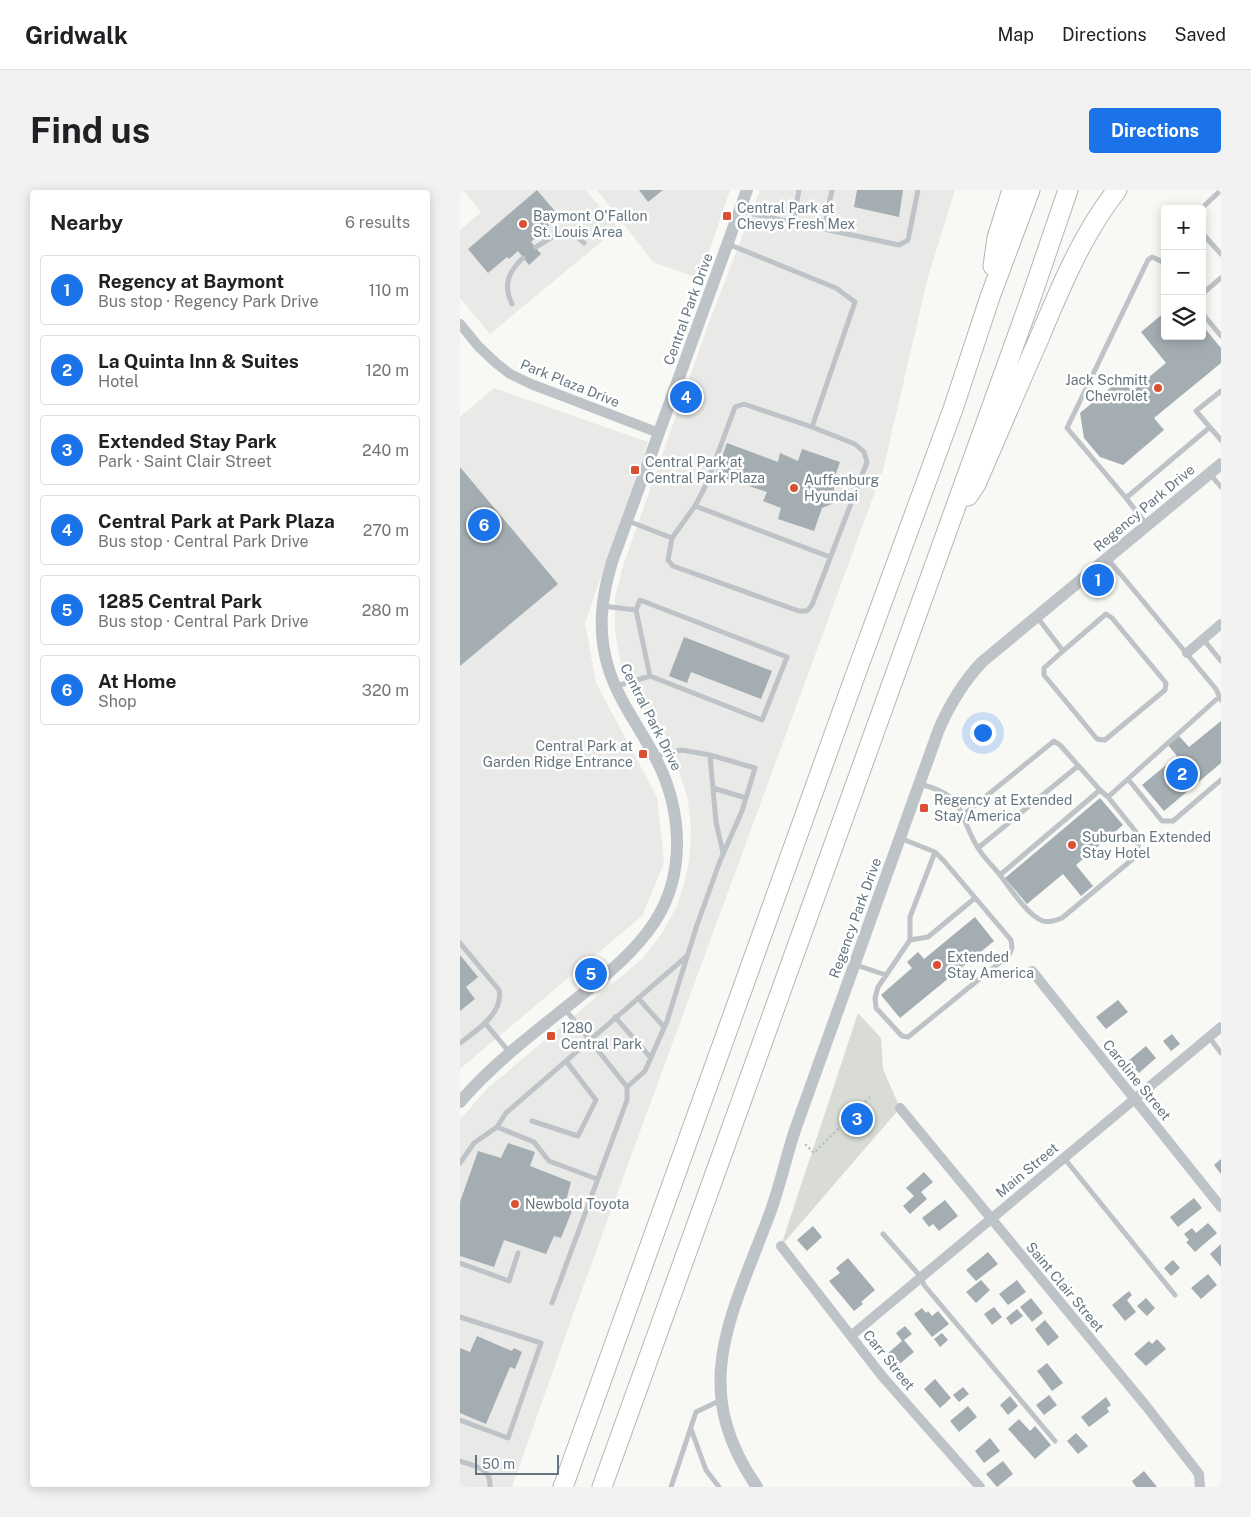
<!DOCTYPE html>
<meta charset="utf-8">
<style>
:root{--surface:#fff;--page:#f2f2f2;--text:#202124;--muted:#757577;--line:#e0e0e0;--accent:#1a73e8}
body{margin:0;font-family:"Public Sans",sans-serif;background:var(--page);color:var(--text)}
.controls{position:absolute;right:15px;top:15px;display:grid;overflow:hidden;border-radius:5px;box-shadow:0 2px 12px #0003}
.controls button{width:45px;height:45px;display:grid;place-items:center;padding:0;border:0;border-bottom:1px solid var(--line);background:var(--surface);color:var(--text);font:25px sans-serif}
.scale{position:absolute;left:15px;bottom:12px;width:84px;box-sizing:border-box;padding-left:5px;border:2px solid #64757f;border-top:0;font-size:14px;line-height:18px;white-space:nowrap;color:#64757f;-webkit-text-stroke:4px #fff;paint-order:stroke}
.you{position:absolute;left:522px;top:542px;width:18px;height:18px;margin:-12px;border:4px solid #fff;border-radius:50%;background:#1a73e8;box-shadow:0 0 0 8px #1a73e833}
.badge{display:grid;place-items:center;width:32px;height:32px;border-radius:50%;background:var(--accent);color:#fff;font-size:16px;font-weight:700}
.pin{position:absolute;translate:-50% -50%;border:2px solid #fff;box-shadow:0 1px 5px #0006}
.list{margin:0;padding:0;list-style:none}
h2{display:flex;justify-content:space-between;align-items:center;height:65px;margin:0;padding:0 20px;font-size:21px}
h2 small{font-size:16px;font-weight:400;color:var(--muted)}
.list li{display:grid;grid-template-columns:32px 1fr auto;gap:15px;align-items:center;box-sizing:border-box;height:70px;margin:0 10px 10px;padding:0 10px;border:1px solid var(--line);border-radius:5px}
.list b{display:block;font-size:19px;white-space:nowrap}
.list p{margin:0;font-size:16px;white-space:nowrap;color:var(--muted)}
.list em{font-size:16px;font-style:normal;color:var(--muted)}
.icon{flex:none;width:28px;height:28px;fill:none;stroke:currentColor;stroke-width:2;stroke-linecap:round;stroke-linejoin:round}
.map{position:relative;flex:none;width:761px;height:1297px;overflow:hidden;border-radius:5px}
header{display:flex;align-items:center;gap:30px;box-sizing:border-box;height:70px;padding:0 25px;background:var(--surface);border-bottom:1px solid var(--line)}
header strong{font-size:24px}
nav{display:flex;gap:28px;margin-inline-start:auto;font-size:18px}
.intro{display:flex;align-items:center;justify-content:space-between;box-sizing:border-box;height:120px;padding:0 30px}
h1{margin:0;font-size:35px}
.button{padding:12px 22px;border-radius:5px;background:var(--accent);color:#fff;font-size:18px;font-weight:700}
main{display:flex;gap:30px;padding:0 30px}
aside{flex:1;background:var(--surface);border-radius:5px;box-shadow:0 2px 12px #0003}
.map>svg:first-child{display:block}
.built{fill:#e9e9e8}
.green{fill:#d8dcd5}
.building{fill:#a3adb2}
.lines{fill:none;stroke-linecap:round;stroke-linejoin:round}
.motorway-casing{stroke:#b2b7ba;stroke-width:21}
.path{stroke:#b9bcbf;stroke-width:2;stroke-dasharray:2.5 2.5;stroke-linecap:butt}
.service{stroke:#bec3c7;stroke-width:5}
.minor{stroke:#bec3c7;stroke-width:10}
.tertiary{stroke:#bec3c7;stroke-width:12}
.motorway{stroke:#fff;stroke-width:19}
.poi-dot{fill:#da5033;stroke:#fff;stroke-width:2}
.labels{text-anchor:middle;stroke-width:5;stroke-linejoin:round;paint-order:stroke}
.poi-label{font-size:14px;fill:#64757f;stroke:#fff;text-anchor:start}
.street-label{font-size:14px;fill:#64757f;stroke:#fff}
</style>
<header>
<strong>Gridwalk</strong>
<nav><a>Map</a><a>Directions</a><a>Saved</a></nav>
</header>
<div class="intro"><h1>Find us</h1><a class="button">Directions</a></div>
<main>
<aside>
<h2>Nearby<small>6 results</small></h2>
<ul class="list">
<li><span class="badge">1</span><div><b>Regency at Baymont</b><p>Bus stop · Regency Park Drive</p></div><em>110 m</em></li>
<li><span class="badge">2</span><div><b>La Quinta Inn &amp; Suites</b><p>Hotel</p></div><em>120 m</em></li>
<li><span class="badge">3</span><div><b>Extended Stay Park</b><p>Park · Saint Clair Street</p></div><em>240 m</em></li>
<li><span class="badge">4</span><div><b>Central Park at Park Plaza</b><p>Bus stop · Central Park Drive</p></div><em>270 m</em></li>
<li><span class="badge">5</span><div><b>1285 Central Park</b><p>Bus stop · Central Park Drive</p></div><em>280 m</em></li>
<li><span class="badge">6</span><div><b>At Home</b><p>Shop</p></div><em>320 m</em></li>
</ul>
</aside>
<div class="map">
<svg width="761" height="1297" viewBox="0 0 761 1297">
<rect width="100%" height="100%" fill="#f8f8f5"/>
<path class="built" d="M3,0h123l32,38 -128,106 -30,-36v-68l21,-18z
M137,0h133l-30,89 -47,-17z
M300,0h195l-27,87 -45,193 -307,836 -64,181h-52v-368l29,-32 153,-128 20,-26 15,-27 9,-29 4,-24 1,-25 -3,-28 -8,-26 -37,-65 -22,-44 -6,-34v-34l8,-31 84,-238z
M34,198l154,54 -63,181 11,60 61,114 7,66 -22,53 -182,153v-652z"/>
<path class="green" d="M398,823l23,25 2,31 17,39 -119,138z"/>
<path class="building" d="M77,0l22,26 -28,26 10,12 -12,11 -11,-14 -9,8 -2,-2 -19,16 -20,-24z
M179,0h24l-15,12z
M397,0h46l-4,27 -45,-10z
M705,122v24h37v-11l19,23v15l-67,55 10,12 -41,35 -23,-8 -16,-19 -4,-25 41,-34 11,12 34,-28 -25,-31z
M267,253l51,19 2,-9 18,8 4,-12 38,13 -8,22 7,17 -17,7 -8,23 -36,-12 3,-11 -18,-7 4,-9 -52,-17z
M0,277l98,117 -98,82z
M224,447l88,34 -11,28 -70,-27 -4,11 -18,-7z
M761,531v42l-57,48 -22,-26 35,-29 -9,-11 11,-9 10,11z
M640,608l23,27 -47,40 17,21 -12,10 -18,-22 -36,30 -22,-26z
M515,727l19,24 -94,77 -19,-23 31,-27 -5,-6 11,-10 6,7z
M0,765l18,22 -12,10 9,12 -15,12z
M658,810l10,12 -22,17 -10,-12z
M712,844l8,10 -9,7 -8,-10z
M686,856l10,12 -17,15 -11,-12z
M48,953l27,9 -5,14 41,16 -5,19 8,5 -13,32 -7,-2 -8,18 -42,-14 -10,27 -34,-11v-54l18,-51 23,7z
M761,969v15l-7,-9z
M464,982l9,10 -12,10 6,7 -17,15 -7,-8 11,-10 -8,-8z
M734,1008l8,10 -24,19 -8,-10z
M485,1010l13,16 -19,15 -6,-7 -4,3 -7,-9z
M748,1033l9,10 -22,19 -9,-10 3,-2 -5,-6 8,-6 4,5z
M353,1036l9,11 -15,14 -10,-11z
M761,1054v23l-11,-13z
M528,1062l10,12 -22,17 -10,-11z
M388,1068l27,32 -14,12 2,2 -9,7 -25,-30 11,-8 -4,-5z
M713,1070l7,8 -9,8 -7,-8z
M748,1084l9,11 -16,14 -10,-11z
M521,1090l9,10 -14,13 -10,-11z
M557,1090l9,12 -18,13 -9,-11z
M669,1101l3,4 -5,5 9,12 -11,9 -13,-16z
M571,1108l12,15 -11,9 -12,-15z
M686,1108l9,10 -8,8 -10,-10z
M534,1117l8,10 -10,8 -8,-11z
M462,1118l4,5 2,-2 4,5 6,-5 11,13 -17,13 -18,-23z
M557,1119l6,7 -12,9 -5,-7z
M585,1130l14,17 -11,9 -13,-17z
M445,1136l7,8 -8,6 10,12 -17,14 -10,-12 15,-13 -6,-8z
M482,1143l6,7 -8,7 -6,-8z
M17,1146l35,15 2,-3 8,4 -7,17 -5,-2 -24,57 -26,-11v-65l10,4z
M697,1149l9,10 -20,17 -12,-12 15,-13 3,3z
M587,1173l16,20 -11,8 -15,-20z
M475,1189l16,19 -11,10 -16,-19z
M503,1197l6,7 -10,8 -6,-7z
M589,1205l8,10 -13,10 -8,-10z
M550,1206l8,10 -10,9 -8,-10z
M646,1207l5,8 -4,3 2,4 -20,15 -8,-10z
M508,1216l9,11 -18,15 -9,-11z
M559,1229l11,12 5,-5 16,19 -16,14 -27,-30z
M616,1243l12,13 -10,8 -11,-13z
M530,1248l10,13 -16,12 -9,-12z
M543,1271l10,13 -16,13 -11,-13z
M684,1281l13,16h-21l-4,-6z"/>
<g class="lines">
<g class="motorway-casing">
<path id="motorway" d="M533,76l4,-28 15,-48
M508,306l8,-12c21,-48 41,-96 62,-143 22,-52 44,-107 79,-151
M103,1297l292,-811 98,-267 37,-112 40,-107
M142,1297l429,-1189 37,-108"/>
</g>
<path class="path" d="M345,954l9,9 56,-56"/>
<path class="service" d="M741,19l20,-19
M279,21l160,34 9,-5 10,-50
M333,33l6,-33
M364,39l8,-39
M742,43l19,21
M76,57c20,-11 27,-24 48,-4
M742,104l19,-16
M52,114c-9,-19 -4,-32 11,-46
M742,123l19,23
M761,201l-25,20 25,29
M750,284l11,13
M666,308l-59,-70 81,-168 4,-3 9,4 4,5
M235,316l135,51
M168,331l44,17 -4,22 5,6 126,45h8l5,-6 55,-143 -3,-10 -9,-8 -43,-17 43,-125 -19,-14 -108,-44
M687,335l-21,-27 84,-71
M212,348l23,-32 12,-23 28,-76 9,-3 68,23
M648,369l108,130 5,11
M143,416l33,4 4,-10 147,57 -25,63 -112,-44 -14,-66
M577,427l26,34 43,-37 6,4 54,65 -1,7 -60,50 -8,-1 -53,-64v-7l19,-17
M743,449l18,22
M157,496l33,-10
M250,565l6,67 7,31
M668,589l34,42h11l48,-41
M459,594c48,11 38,30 59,64 6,10 15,18 22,27l100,-85 8,7 111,-100
M253,598l33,10
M503,625l91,-74 6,4 40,45
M440,648l35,14 9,9 67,79 1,8 -3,7 -101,82 -6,-1 -26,-28 -1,-10 3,-11 32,-47v-23l25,-65
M518,658l100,-82
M540,685c10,13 28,41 43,46 6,2 13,-1 19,-3l72,-60c4,-9 6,-16 3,-25l-29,-36
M450,750l18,-3 47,-39
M0,753l39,47c5,23 -23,41 -39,53
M396,775l30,10
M178,808l26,29
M155,827l36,41
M25,833l25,30
M749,847l12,16
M167,897l18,-16 22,-50 30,-96 23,-64 22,-50 13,-43 -45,-13 -28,-5 -26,6
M72,931l46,15 18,-36 -30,-39
M604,968l111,137
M0,973l14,-20 23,-16
M137,989l-48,-18 -15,-19 -37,-15 9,-14 181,-157
M423,1044l38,43 3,8 131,156
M0,1073l49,18 9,-28
M92,1113l75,-203v-13l-62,-78
M0,1127l81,26 -33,95 -48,-18
M231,1239l15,41 13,17
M0,1271c16,6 31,6 30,26
M211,1297l25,-75 25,-12"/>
<path class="minor" d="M0,134l19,23 17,16 14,11 21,10 128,49
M727,463l34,-29
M572,781l189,236
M440,918l246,298 53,68 1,13
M321,1056l101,130 98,111
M392,1145l369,-308"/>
<path class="tertiary" d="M0,912c36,-42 82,-75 125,-110 26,-21 50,-41 69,-69 33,-50 28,-115 1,-166 -15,-29 -36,-56 -46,-87 -12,-37 -8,-72 3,-108l135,-372
M297,1297c-68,-98 -27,-168 10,-266 12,-30 18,-61 28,-91l144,-401c11,-25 24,-47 43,-67l239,-198"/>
<use href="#motorway" class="motorway"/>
</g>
<g class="poi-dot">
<rect x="262" y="21" width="10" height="10" rx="2.5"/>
<circle cx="63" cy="34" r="5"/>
<circle cx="698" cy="198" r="5"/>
<rect x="170" y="275" width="10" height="10" rx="2.5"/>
<circle cx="334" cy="298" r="5"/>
<rect x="178" y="559" width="10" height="10" rx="2.5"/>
<rect x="459" y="613" width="10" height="10" rx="2.5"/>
<circle cx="612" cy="655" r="5"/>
<circle cx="477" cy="775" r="5"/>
<rect x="86" y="841" width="10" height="10" rx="2.5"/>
<circle cx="55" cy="1014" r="5"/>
</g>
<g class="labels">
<g class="poi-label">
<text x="277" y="23">Central Park at<tspan x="277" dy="16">Chevys Fresh Mex</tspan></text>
<text x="73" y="31">Baymont O'Fallon<tspan x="73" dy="16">St. Louis Area</tspan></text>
<text x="688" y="195" text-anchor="end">Jack Schmitt<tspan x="688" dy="16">Chevrolet</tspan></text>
<text x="185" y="277">Central Park at<tspan x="185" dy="16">Central Park Plaza</tspan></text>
<text x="344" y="295">Auffenburg<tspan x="344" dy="16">Hyundai</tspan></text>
<text x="173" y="561" text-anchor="end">Central Park at<tspan x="173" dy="16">Garden Ridge Entrance</tspan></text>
<text x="474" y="615">Regency at Extended<tspan x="474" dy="16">Stay America</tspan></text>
<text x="622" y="652">Suburban Extended<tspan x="622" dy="16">Stay Hotel</tspan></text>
<text x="487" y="772">Extended<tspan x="487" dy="16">Stay America</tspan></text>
<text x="101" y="843">1280<tspan x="101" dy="16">Central Park</tspan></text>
<text x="65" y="1019">Newbold Toyota</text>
</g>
<g class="street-label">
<text transform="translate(228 119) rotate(-70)" y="5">Central Park Drive</text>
<text transform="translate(110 193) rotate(22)" y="5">Park Plaza Drive</text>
<text transform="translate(684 318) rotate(-40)" y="5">Regency Park Drive</text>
<text transform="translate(191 527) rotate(63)" y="5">Central Park Drive</text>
<text transform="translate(395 728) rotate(-70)" y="5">Regency Park Drive</text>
<text transform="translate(677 890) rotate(51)" y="5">Caroline Street</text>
<text transform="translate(567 980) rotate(-40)" y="5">Main Street</text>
<text transform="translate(605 1097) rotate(50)" y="5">Saint Clair Street</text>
<text transform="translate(429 1170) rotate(51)" y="5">Carr Street</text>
</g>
</g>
</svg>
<div class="controls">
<button>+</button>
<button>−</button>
<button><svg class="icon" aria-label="layers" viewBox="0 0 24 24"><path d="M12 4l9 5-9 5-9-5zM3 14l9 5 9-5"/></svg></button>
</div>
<div class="scale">50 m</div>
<div class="you"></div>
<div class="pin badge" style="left:638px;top:390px">1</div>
<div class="pin badge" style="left:722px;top:584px">2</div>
<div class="pin badge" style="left:397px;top:929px">3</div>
<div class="pin badge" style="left:226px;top:207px">4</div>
<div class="pin badge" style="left:131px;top:784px">5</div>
<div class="pin badge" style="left:24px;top:335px">6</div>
</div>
</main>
